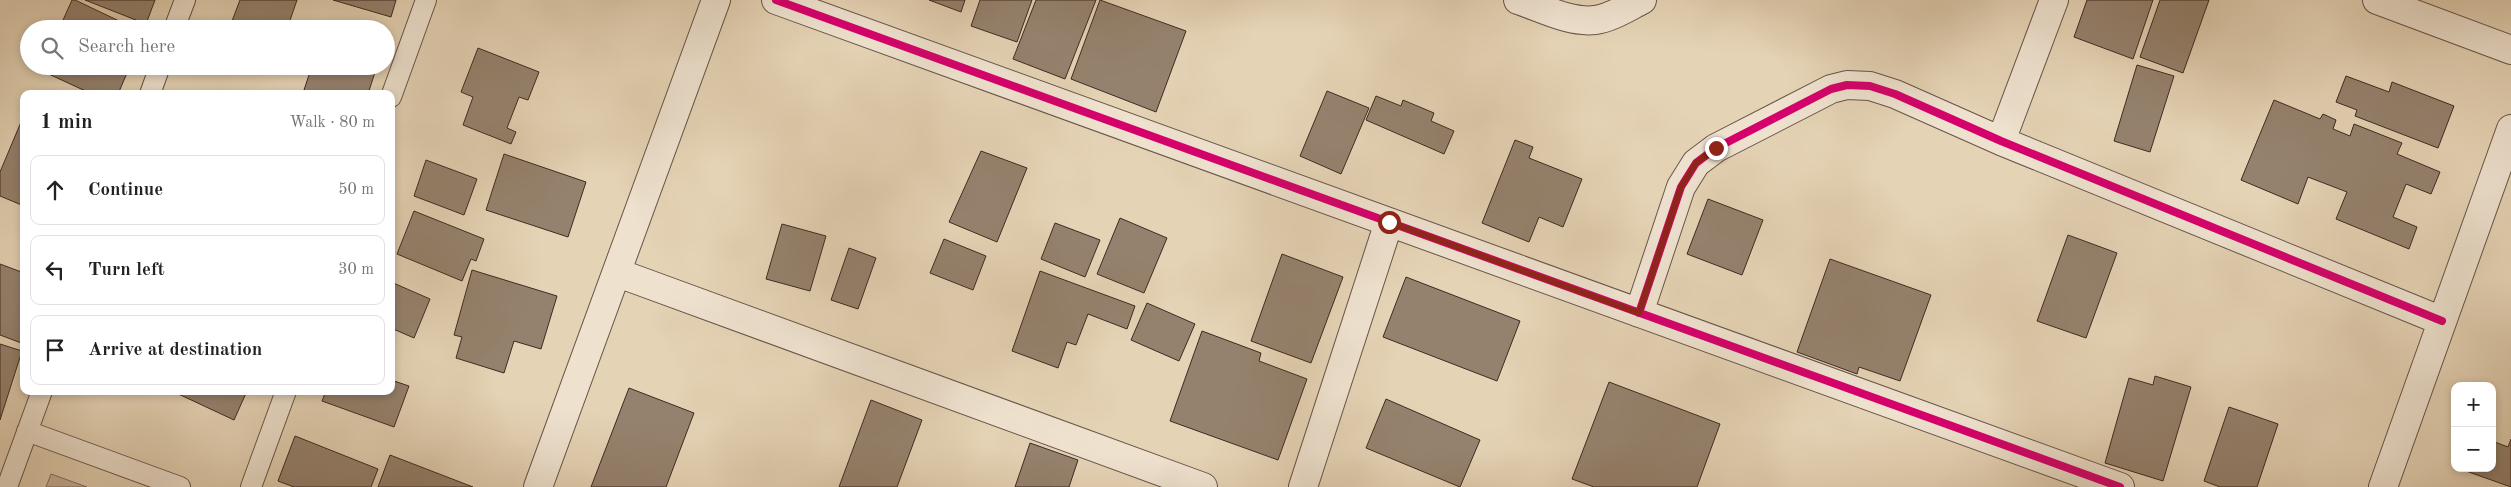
<!DOCTYPE html>
<meta charset="utf-8">
<style>
:root{--surface:#fff;--page:#f6f6f6;--text:#222;--muted:#767676;--line:#e0e0e0}
body{margin:0;font-family:"Old Standard TT",serif;background:var(--page);color:var(--text)}
.controls{position:absolute;right:15px;bottom:15px;display:grid;overflow:hidden;border-radius:10px;box-shadow:0 2px 8px #0003}
.controls button{width:45px;height:45px;display:grid;place-items:center;padding:0;border:0;border-bottom:1px solid var(--line);background:var(--surface);color:var(--text);font:25px sans-serif}
.stop{position:absolute;width:15px;height:15px;margin:-11px;border:4px solid #8f2418;border-radius:50%;background:#fff}
.stop.end{background:#8f2418;border-color:#fff;box-shadow:0 1px 5px #0008}
.list{margin:0;padding:0;list-style:none}
h2{display:flex;justify-content:space-between;align-items:center;height:65px;margin:0;padding:0 20px;font-size:21px}
h2 small{font-size:16px;font-weight:400;color:var(--muted)}
.list li{display:grid;grid-template-columns:32px 1fr auto;gap:15px;align-items:center;box-sizing:border-box;height:70px;margin:0 10px 10px;padding:0 10px;border:1px solid var(--line);border-radius:10px}
.list b{display:block;font-size:19px;white-space:nowrap}
.list em{font-size:16px;font-style:normal;color:var(--muted)}
.icon{flex:none;width:28px;height:28px;fill:none;stroke:currentColor;stroke-width:2;stroke-linecap:round;stroke-linejoin:round}
.map{position:relative;flex:none;width:2511px;height:487px;overflow:hidden}
.search{position:absolute;background:var(--surface);box-shadow:0 2px 8px #0003;left:20px;top:20px;width:375px;height:55px;display:flex;align-items:center;gap:12px;box-sizing:border-box;padding:0 18px;border-radius:28px;color:var(--muted);font-size:19px}
.panel{position:absolute;background:var(--surface);box-shadow:0 2px 8px #0003;left:20px;top:90px;width:375px;height:305px;border-radius:10px}
.map>svg:first-child{display:block}
.green{fill:#c9b69c;stroke:#84705f}
.building{fill:#95826e;stroke:#3e2a22}
.lines{fill:none;stroke-linecap:round;stroke-linejoin:round}
.service-casing{stroke:#685447;stroke-width:22}
.minor-casing{stroke:#685447;stroke-width:30}
.service{stroke:#eee2cf;stroke-width:20}
.minor{stroke:#eee2cf;stroke-width:28}
.cycleway-casing{stroke:#eee2cf;stroke-width:11}
.cycleway{stroke:#d6006c;stroke-width:8}
.route{stroke:#8f2418;stroke-width:6}
</style>
<div class="map">
<svg width="2511" height="487" viewBox="0 0 2511 487">
<rect width="100%" height="100%" fill="#e5d3b5"/>
<filter id="stains"><feTurbulence type="fractalNoise" baseFrequency=".004" numOctaves="4"/><feColorMatrix values="0 0 0 0 .2 0 0 0 0 .09 0 0 0 0 .02 0 0 0 .5 -.17"/></filter>
<radialGradient id="worn" r=".72"><stop offset=".6" stop-color="#630" stop-opacity="0"/><stop offset="1" stop-color="#630" stop-opacity=".3"/></radialGradient>
<path class="green" d="M51,474l36,13h-41z"/>
<path class="building" d="M72,0h3l61,29h-77z
M85,0h70l-9,24z
M240,0h57l-10,29h-58z
M333,0h63l-5,17z
M929,0h36l-4,12z
M980,0h52l-15,42 -46,-16z
M1036,0h60l-31,79 -52,-20z
M1100,0l86,31 -30,81 -85,-33z
M2087,0h66l-20,59 -59,-22z
M2160,0h49l-26,73 -43,-16z
M478,48l61,24 -11,28 -9,-3 -12,31 9,4 -5,12 -48,-19 10,-28 -12,-5z
M2137,65l37,11 -24,76 -36,-11z
M42,66h88l-12,28h-26l-52,-24z
M312,66h54l10,3 -8,25h-51l-13,-4z
M2346,76l43,16 3,-10 62,24 -16,42 -83,-32 2,-6 -21,-8z
M1327,91l42,17 -28,66 -41,-18z
M1376,96l25,10 2,-6 31,13 -3,8 23,10 -10,23 -78,-34z
M2274,100l46,19 3,-5 13,6 -3,9 17,7 4,-12 48,19 -5,11 43,18 -9,22 -25,-10 -13,33 24,10 -8,22 -73,-30 11,-27 -39,-15 -10,27 -57,-24z
M24,115v91l-24,-10v-24z
M1515,140l18,7 -4,11 53,21 -19,48 -24,-10 -10,25 -47,-19z
M981,151l46,17 -30,74 -48,-20z
M504,154l82,28 -18,55 -82,-27z
M426,160l51,19 -13,36 -50,-19z
M1708,199l55,21 -21,55 -55,-21z
M414,211l70,28 -8,22 -5,-2 -9,22 -65,-27z
M1120,218l47,20 -23,55 -47,-19z
M1055,223l45,17 -15,37 -44,-18z
M782,224l44,12 -16,55 -44,-12z
M2068,235l49,18 -31,85 -49,-17z
M944,239l42,17 -13,34 -43,-17z
M849,248l27,10 -18,51 -27,-9z
M1282,254l61,23 -32,86 -60,-22z
M1830,259l101,36 -31,86 -41,-14 -2,7 -60,-22z
M0,264l24,9v71l-24,-9z
M472,270l85,26 -16,53 -27,-8 -10,32 -48,-15 6,-21 -8,-2z
M1040,271l95,35 -8,23 -39,-15 -12,31 -9,-3 -9,26 -46,-17z
M1406,277l114,44 -23,60 -114,-44z
M391,282l39,17 -16,39 -23,-10z
M1147,303l48,21 -16,37 -48,-21z
M1202,331l59,22 -2,8 48,18 -29,81 -108,-39z
M0,344l22,7 -22,69z
M2155,376l36,11 -28,94 -58,-18 24,-85 24,7z
M391,380l18,6 -15,41 -72,-26 4,-10h65z
M1609,382l111,42 -23,63h-103l-22,-8z
M629,388l65,25 -28,74h-75z
M172,391h75l-13,29z
M1386,399l94,41 -20,47 -94,-39z
M871,400l51,20 -25,67h-58z
M2229,407l49,17 -21,63h-37l-16,-6z
M295,436l83,33 -7,18h-77l-16,-6z
M2511,439v48l-45,-16 1,-3h25v-27l16,6z
M1030,443l48,17 -9,27h-54z
M390,455l83,32h-95z"/>
<g class="lines">
<g class="service-casing">
<path id="service" d="M174,29l11,-29
M150,94l10,-28
M391,97l35,-97
M27,431l153,56
M7,487l35,-96
M251,487l35,-96"/>
</g>
<g class="minor-casing">
<path id="minor" d="M776,0l1344,487
M1518,0c24,8 52,23 77,20 16,-2 33,-13 47,-20
M2377,0l134,50
M2001,141l53,-141
M618,273l585,214
M1639,313l42,-126 15,-24 20,-15 115,-59 16,-4 23,1 25,8 106,47 441,180
M538,487l178,-487
M1303,487l86,-265
M2383,487l128,-358"/>
</g>
<use href="#service" class="service"/>
<use href="#minor" class="minor"/>
<g class="cycleway-casing">
<path id="cycleway" d="M776,0l1344,487
M1639,313l42,-126 15,-24 20,-15 115,-59 16,-4 23,1 25,8 106,47 441,180"/>
</g>
<use href="#cycleway" class="cycleway"/>
</g>
<g class="lines">
<path class="route" d="M1389,222l250,91 42,-126 15,-24 20,-15"/>
</g>
<rect width="100%" height="100%" filter="url(#stains)"/>
<rect width="100%" height="100%" fill="url(#worn)"/>
</svg>
<div class="controls">
<button>+</button>
<button>−</button>
</div>
<div class="stop" style="left:1389px;top:222px"></div>
<div class="stop end" style="left:1716px;top:148px"></div>
<div class="search"><svg class="icon" aria-label="search" viewBox="0 0 24 24"><circle cx="10" cy="10" r="6"/><path d="M15 15l6 6"/></svg>Search here</div>
<section class="panel">
<h2>1 min<small>Walk · 80 m</small></h2>
<ul class="list">
<li><svg class="icon" aria-label="ahead" viewBox="0 0 24 24"><path d="M12 20V5M6 11l6-6 6 6"/></svg><div><b>Continue</b></div><em>50 m</em></li>
<li><svg class="icon" aria-label="left" viewBox="0 0 24 24"><path d="M17 20v-9H6M10 6l-5 5 5 5"/></svg><div><b>Turn left</b></div><em>30 m</em></li>
<li><svg class="icon" aria-label="arrive" viewBox="0 0 24 24"><path d="M6 21V4h12l-3 4 3 4H6"/></svg><div><b>Arrive at destination</b></div></li>
</ul>
</section>
</div>
